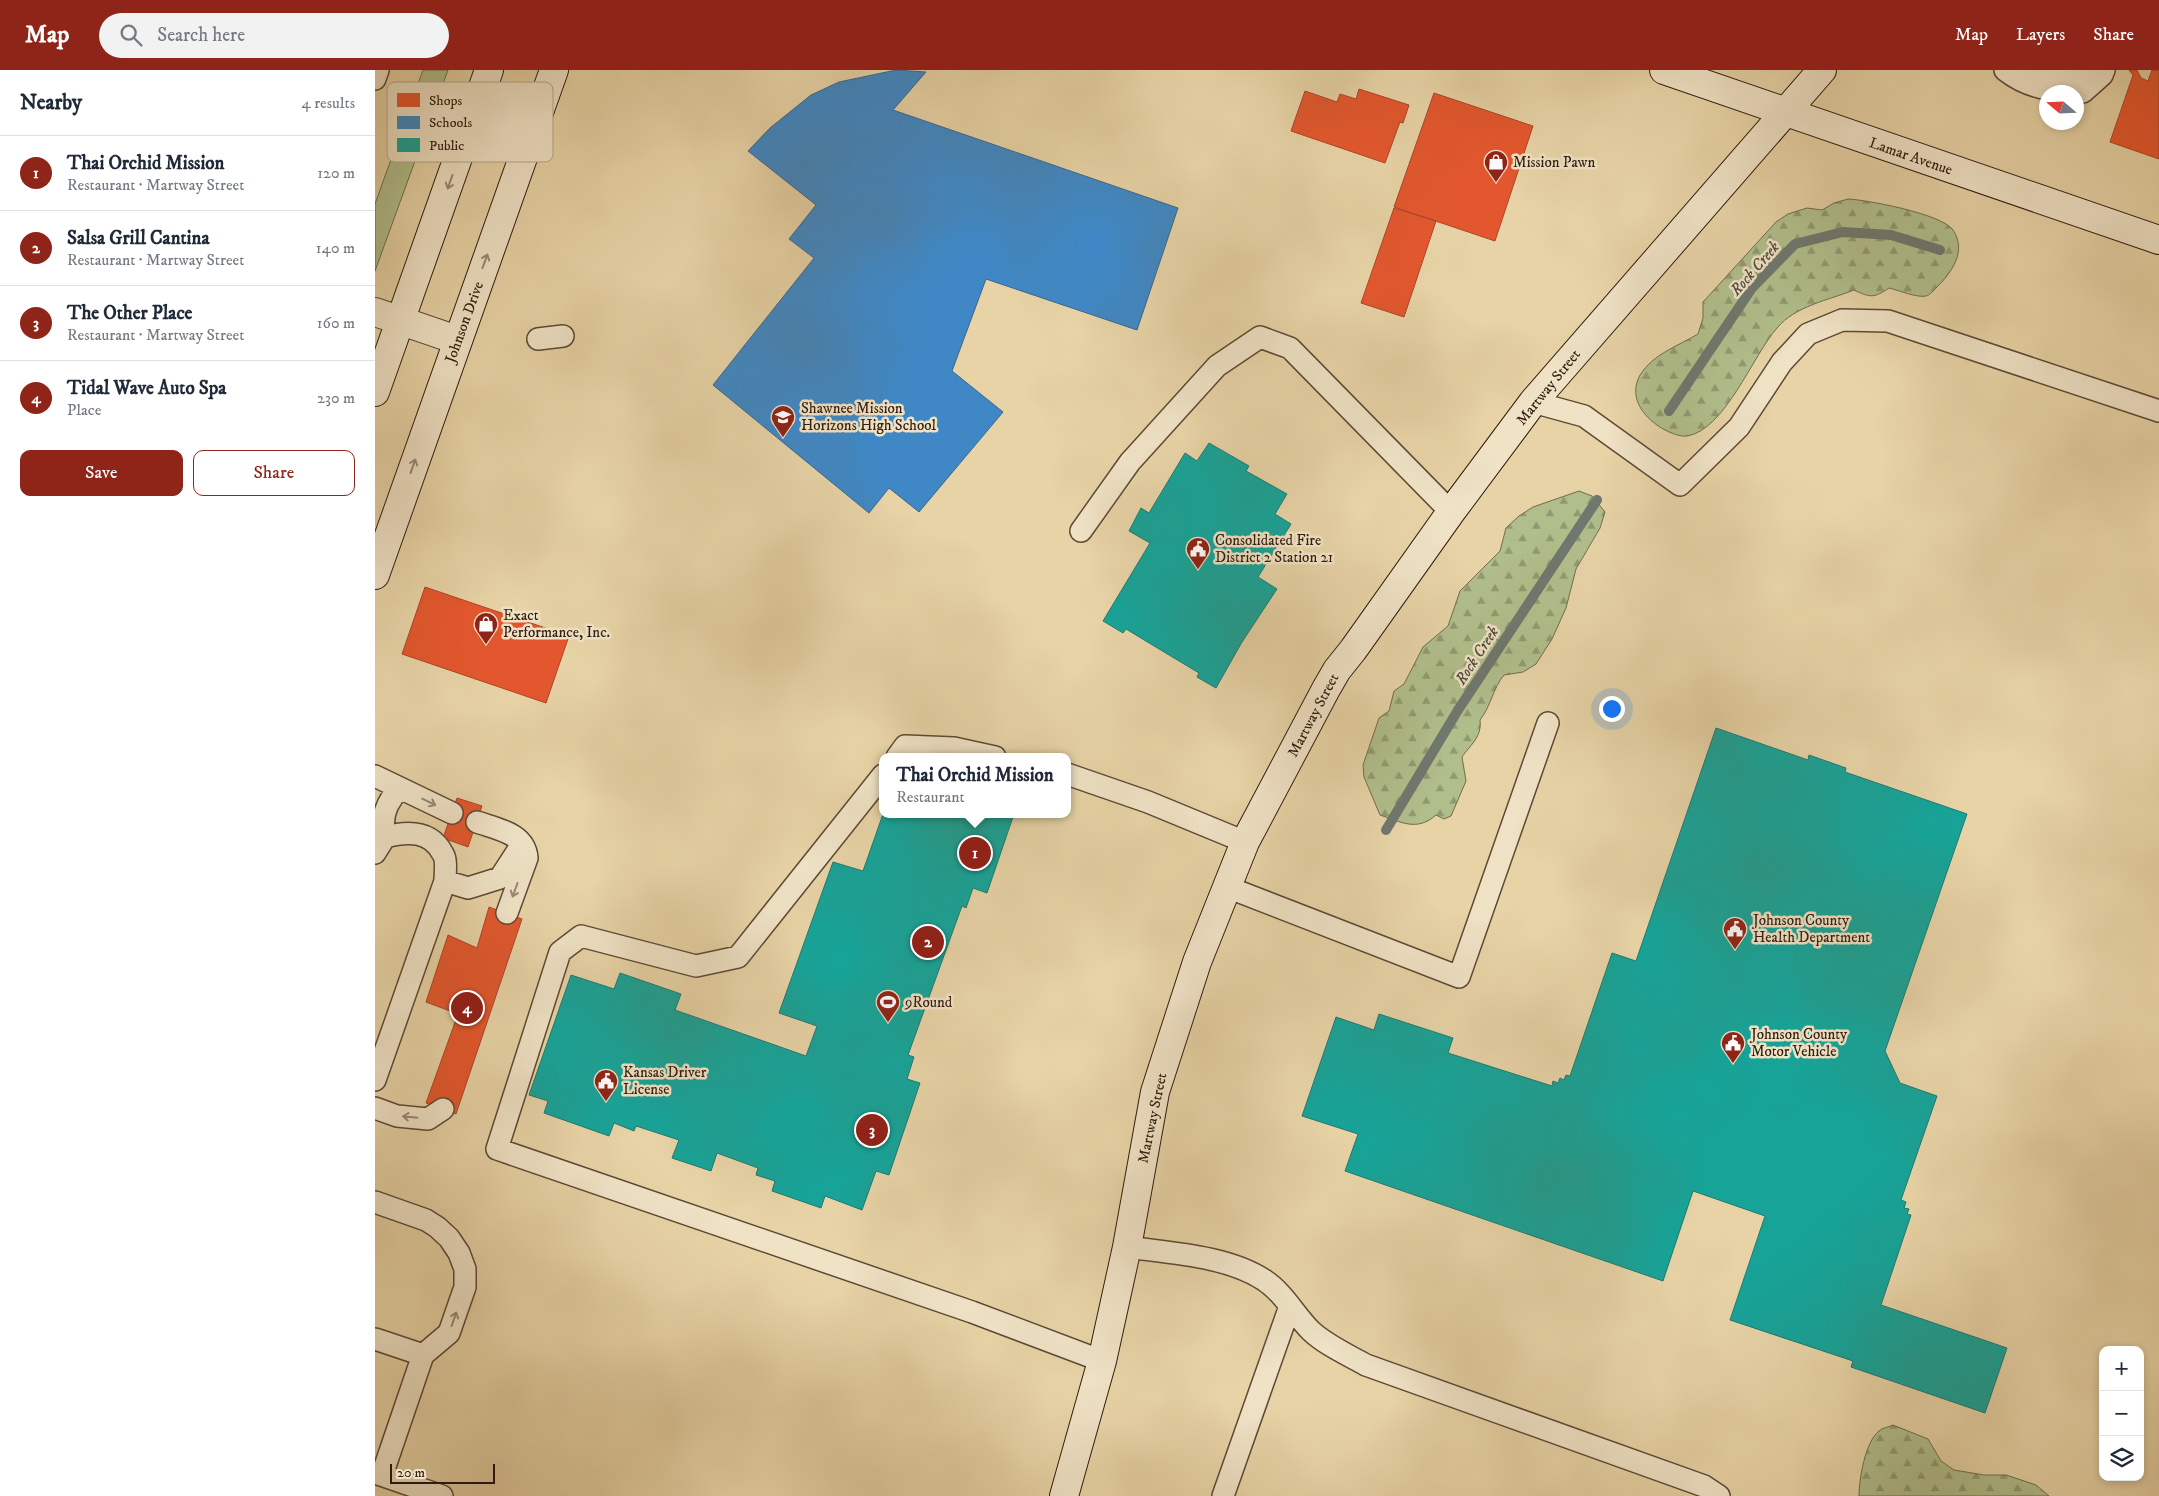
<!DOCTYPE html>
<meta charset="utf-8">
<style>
:root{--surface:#fff;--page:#f2f2f3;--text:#1f2937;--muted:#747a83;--line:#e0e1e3;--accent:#8f2418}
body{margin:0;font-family:"IM FELL DW Pica",serif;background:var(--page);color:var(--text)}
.controls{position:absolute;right:15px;bottom:15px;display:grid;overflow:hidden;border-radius:10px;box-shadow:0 2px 8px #0003}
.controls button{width:45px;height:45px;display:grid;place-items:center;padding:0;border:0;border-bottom:1px solid var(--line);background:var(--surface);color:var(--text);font:25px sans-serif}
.compass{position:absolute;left:1664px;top:15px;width:45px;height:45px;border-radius:50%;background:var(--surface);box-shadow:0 2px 8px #0003;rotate:289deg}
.scale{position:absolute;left:15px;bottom:12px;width:105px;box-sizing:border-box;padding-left:5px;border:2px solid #311b0f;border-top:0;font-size:14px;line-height:18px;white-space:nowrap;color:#311b0f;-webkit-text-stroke:4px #efe2c5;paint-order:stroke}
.you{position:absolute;left:1236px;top:638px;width:18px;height:18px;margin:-12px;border:4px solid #fff;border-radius:50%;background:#1a73e8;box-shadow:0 0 0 8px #1a73e833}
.badge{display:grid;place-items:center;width:32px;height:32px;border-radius:50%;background:var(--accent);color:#fff;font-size:16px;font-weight:700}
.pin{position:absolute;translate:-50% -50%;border:2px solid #fff;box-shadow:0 1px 5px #0006}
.popup{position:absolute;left:504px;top:683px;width:192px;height:65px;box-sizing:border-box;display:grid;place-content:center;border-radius:10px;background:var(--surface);filter:drop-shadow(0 1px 4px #0005);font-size:16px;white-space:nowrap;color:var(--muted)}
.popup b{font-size:19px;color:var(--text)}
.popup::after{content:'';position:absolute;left:50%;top:100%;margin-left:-10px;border:10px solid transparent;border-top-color:var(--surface)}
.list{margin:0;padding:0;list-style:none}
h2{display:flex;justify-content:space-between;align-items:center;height:65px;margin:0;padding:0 20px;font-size:21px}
h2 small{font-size:16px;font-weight:400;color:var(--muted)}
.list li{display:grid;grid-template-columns:32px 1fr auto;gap:15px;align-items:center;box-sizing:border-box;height:75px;padding:0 20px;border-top:1px solid var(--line)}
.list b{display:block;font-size:19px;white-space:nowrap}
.list p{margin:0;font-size:16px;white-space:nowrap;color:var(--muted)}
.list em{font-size:16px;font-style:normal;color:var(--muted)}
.actions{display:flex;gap:10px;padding:15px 20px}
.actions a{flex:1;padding:11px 0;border:1px solid var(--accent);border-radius:10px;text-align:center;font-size:18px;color:var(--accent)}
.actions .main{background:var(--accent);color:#fff}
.icon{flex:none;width:28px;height:28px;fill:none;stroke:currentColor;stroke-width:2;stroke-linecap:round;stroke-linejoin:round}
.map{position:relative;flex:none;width:1784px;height:1426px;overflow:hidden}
header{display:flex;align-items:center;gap:30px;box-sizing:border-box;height:70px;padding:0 25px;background:var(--accent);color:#fff}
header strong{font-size:24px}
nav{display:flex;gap:28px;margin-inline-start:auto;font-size:18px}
.search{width:350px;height:45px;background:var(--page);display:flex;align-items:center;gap:12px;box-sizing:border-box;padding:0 18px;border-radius:28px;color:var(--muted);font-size:19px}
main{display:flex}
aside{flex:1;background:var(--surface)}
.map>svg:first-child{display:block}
.grass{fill:#b0be8b;stroke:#706c4d}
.forest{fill:url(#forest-firs);stroke:#706c4d}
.shops{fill:#e4572e;stroke:#ae4525}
.schools{fill:#3f88c5;stroke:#3b678e}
.public{fill:#17a398;stroke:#1f7a6f}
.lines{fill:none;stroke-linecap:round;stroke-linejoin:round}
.stream{stroke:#6f786f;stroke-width:10}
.lane-casing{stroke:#5e4935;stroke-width:24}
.street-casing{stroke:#5e4935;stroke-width:30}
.secondary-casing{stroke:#311b0f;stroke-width:30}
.lane{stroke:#efe2c5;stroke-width:21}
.street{stroke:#efe2c5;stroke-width:28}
.secondary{stroke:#efe2c5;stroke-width:28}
.oneway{stroke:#9a8873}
.labels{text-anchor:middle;stroke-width:5;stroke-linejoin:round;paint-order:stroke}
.street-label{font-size:15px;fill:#311b0f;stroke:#efe2c5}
.poi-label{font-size:15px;fill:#311b0f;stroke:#efe2c5;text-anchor:start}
.water-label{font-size:16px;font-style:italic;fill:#504a3f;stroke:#efe2c5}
.key{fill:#efe2c5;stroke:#b6a68e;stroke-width:1}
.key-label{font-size:14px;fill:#311b0f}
</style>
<header>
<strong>Map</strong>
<div class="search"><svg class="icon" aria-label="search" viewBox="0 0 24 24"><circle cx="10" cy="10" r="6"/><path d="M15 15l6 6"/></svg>Search here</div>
<nav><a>Map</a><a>Layers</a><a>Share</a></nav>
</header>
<main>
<aside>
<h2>Nearby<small>4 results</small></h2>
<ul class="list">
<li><span class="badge">1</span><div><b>Thai Orchid Mission</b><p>Restaurant · Martway Street</p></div><em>120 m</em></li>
<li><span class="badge">2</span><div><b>Salsa Grill Cantina</b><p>Restaurant · Martway Street</p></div><em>140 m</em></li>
<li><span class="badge">3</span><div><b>The Other Place</b><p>Restaurant · Martway Street</p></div><em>160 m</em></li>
<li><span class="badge">4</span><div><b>Tidal Wave Auto Spa</b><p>Place</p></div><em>230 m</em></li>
</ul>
<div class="actions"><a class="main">Save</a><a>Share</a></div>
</aside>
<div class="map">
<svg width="1784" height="1426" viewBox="0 0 1784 1426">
<defs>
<pattern id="forest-firs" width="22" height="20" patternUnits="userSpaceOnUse" patternTransform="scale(1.25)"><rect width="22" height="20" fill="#b0be8b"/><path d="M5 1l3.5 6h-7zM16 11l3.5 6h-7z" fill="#909a70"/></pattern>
</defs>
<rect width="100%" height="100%" fill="#e7d3a6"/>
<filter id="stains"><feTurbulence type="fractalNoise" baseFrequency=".004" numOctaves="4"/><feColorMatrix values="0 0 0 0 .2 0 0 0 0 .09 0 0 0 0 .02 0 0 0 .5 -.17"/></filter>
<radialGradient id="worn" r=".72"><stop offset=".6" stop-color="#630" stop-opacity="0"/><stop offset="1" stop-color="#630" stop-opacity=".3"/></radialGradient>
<path class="grass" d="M48,0h25l-73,201v-67z"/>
<path class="forest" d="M1473,129c20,1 94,15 105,31 14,21 -1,42 -16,57 -3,3 -7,8 -11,9 -9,2 -28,-6 -37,-8 -15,10 -18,10 -35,2 -25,10 -59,16 -77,38 -24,27 -52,102 -90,108 -7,1 -16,-3 -22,-6 -19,-10 -38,-31 -25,-55 13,-21 38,-29 58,-41l5,-16v-16l73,-80 12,-8 19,-6 15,2 12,-7z
M1204,421l13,5 13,16 -5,16 -24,41 -10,39 -14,31 -16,25 -13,8 -19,3c-11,13 -13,31 -24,45 2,17 -9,24 -18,37l4,24 -15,35 -7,3 -8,-4c-19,17 -35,7 -56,0l-16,-38 -1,-12 16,-47 10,-7 5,-20 10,-7 19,-37 25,-21 12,-35 40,-40 6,-23 13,-12 14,-9z
M1518,1355l35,14 13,22 13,9 30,5h22l30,10 13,11h-190c0,-16 6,-54 20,-65 3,-3 10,-4 14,-6z"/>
<path class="shops" d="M1754,0h8l4,8 7,3 4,-11h7v89l-49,-17 23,-67z
M984,19l50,16 -6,18 -3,-1 -15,41 -94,-32 14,-40 32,11 3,-8 16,5z
M1059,23l99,33 -38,115 -101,-34z
M1019,138l42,13 -32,96 -43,-14z
M50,517l144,49 -23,67 -144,-49z
M82,728l25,8 -14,41 -25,-9z
M114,837l33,12 -66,195 -30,-11 32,-89 -32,-12 22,-67 29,13z"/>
<path class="schools" d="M521,0l30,2 -33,38 285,98 -41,122 -151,-51 -34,92 51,41 -84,100 -30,-24 -20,25 -156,-128 101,-127 -25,-19 27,-34 -68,-54 22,-23 41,-33 28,-13z"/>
<path class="public" d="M834,373l40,23 -3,5 41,23 -12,20 16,10 -33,53 19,12 -35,53 -26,46 -19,-11 2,-4 -73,-44 -3,4 -20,-12 47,-78 -21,-12 12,-23 8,5 36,-60 12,8z
M1341,658l92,32 1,-5 37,13 -1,4 122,42 -82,237 15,32 37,13 -36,104 5,2 -2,6 5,1 -2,5 4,1 -30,90 126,43 -22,65 -134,-46 2,-6 -123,-41 35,-104 -72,-25 -30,90 -318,-110 13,-37 -56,-18 34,-99 38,13 5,-16 74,24 -5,15 104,33 1,-5 5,2 2,-5 4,2 2,-5 4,1 42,-123 24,8z
M508,744h131l-27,79 -14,-5 -7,20 -4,-2 -54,149 6,2 -7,22 13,4 -31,92 -13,-4 -14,39 -37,-14 -4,12 -49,-17 3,-10 -19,-6 2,-7 -41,-15 -6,18 -39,-13 7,-18 -43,-14 -2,5 -20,-8 -5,13 -65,-23 4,-12 -19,-6 42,-120 43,14 6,-16 61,21 -6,16 131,46 11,-30 -38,-13 54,-151 30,9z"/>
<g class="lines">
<path class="stream" d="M1294,341l83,-123 43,-44 48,-12 48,3 49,15
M1011,760l72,-120 139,-210"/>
<g class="lane-casing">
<path id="lane" d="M1630,0c24,19 48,21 78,22l19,-17 2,-5
M0,9l3,-9
M1644,9l25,-3 9,-6
M1677,21l29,-21
M163,269l25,-3
M1158,332l51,14 96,69 59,-58 43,-65 26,-28 34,-14 46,1 271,90
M706,461l49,-69 87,-96 43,-29 30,11 161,164
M522,687l8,-11 49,2 41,9
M692,704l81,28 97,40
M508,705l-145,182 -42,9 -115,-30 -21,16 -63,197 475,163 130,49
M0,706l77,37
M102,752c20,7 48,11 50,36l-20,55
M10,767c-5,-19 2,-36 15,-49
M0,783l10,-16c22,-6 46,-7 58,17 4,6 2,19 2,27l-70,199
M70,811l23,7 32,-10 22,-34
M852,817l232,90 89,-254
M0,1038l22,8 31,3 15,-10
M0,1132l51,18 11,7 12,11 10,15 6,16v18l-16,46 -26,22
M752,1177c43,6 101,9 137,33 19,12 31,35 47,51 15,14 37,24 55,34l338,121 15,10
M0,1269l48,16 -41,120
M0,1403l67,23
M848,1426l67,-190"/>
</g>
<g class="street-casing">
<path id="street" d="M0,242l82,28"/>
</g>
<g class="secondary-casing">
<path id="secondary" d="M1289,0l495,170
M0,322l114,-322
M0,505l179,-505
M689,1426l38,-135 25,-114 28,-155 42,-130 48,-120 81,-153 11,-19 16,-20 98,-138 82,-110 289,-332"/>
</g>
<use href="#lane" class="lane"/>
<use href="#street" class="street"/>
<use href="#secondary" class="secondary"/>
</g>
<defs><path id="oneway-shaft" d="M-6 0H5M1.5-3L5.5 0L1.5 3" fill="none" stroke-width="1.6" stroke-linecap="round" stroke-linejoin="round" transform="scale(1.25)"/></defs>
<g class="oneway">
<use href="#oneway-shaft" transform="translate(75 112) rotate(110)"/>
<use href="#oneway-shaft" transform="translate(110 191) rotate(-70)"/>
<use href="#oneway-shaft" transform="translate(38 396) rotate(-71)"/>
<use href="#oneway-shaft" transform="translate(54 732) rotate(26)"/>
<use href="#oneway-shaft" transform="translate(140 820) rotate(110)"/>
<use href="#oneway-shaft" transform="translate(35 1047) rotate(-174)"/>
<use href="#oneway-shaft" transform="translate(79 1249) rotate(-71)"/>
</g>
<defs>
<g id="shop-pin" transform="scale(1.25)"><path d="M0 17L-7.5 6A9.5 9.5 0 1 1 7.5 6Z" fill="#8f2418" stroke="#efe2c5"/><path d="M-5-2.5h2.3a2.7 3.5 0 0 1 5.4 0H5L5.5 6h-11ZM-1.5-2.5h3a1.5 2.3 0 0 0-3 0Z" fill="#fff"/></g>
<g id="school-pin" transform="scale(1.25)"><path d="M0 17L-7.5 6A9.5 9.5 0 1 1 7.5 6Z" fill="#8f2418" stroke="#efe2c5"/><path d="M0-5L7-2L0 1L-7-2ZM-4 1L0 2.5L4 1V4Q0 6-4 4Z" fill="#fff"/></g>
<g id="civic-pin" transform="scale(1.25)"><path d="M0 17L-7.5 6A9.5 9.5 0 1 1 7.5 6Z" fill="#8f2418" stroke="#efe2c5"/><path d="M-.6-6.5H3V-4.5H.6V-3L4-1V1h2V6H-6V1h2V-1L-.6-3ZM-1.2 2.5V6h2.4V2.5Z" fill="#fff"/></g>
<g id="stadium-pin" transform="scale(1.25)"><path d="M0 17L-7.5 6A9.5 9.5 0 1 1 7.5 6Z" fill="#8f2418" stroke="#efe2c5"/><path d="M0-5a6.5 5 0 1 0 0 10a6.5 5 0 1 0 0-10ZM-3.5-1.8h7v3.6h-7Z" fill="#fff"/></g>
</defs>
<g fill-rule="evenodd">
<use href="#shop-pin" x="1121" y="92"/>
<use href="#school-pin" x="408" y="347"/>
<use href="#civic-pin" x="823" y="479"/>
<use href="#shop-pin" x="111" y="554"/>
<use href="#civic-pin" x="1360" y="859"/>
<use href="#stadium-pin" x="513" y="932"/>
<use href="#civic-pin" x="1358" y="973"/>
<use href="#civic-pin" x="231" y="1011"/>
</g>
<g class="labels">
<g class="street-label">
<text transform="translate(1536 86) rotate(19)" y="5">Lamar Avenue</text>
<text transform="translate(89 252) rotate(-70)" y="5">Johnson Drive</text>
<text transform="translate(1173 317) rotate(-51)" y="5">Martway Street</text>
<text transform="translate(938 645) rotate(-62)" y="5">Martway Street</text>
<text transform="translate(777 1048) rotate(-78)" y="5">Martway Street</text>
</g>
<g class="poi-label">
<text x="1138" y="97">Mission Pawn</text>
<text x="426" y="343">Shawnee Mission<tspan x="426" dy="17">Horizons High School</tspan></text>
<text x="840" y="475">Consolidated Fire<tspan x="840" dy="17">District 2 Station 21</tspan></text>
<text x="128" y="550">Exact<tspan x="128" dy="17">Performance, Inc.</tspan></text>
<text x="1378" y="855">Johnson County<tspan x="1378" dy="17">Health Department</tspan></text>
<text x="530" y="937">9Round</text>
<text x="1376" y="969">Johnson County<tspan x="1376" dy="17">Motor Vehicle</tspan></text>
<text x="248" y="1007">Kansas Driver<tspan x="248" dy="17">License</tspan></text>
</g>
<g class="water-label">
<text transform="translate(1379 198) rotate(-49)" y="6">Rock Creek</text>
<text transform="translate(1101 585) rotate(-57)" y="6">Rock Creek</text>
</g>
</g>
<rect x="12" y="12" width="166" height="80" rx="8" class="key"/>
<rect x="22" y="23" width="23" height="14" fill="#e4572e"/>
<rect x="22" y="46" width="23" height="13" fill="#3f88c5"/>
<rect x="22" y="68" width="23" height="14" fill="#17a398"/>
<g class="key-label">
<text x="54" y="35">Shops</text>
<text x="54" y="57">Schools</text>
<text x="54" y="80">Public</text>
</g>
<rect width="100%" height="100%" filter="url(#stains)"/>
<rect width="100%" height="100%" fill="url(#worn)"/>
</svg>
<div class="controls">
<button>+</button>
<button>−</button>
<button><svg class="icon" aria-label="layers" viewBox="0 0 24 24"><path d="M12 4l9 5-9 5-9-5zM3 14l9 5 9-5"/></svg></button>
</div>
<svg class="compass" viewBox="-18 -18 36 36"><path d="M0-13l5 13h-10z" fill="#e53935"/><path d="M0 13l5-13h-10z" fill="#747a83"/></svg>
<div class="scale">20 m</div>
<div class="you"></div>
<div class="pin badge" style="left:600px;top:783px">1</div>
<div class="popup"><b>Thai Orchid Mission</b>Restaurant</div>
<div class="pin badge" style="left:553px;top:872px">2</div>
<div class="pin badge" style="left:497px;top:1060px">3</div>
<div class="pin badge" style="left:92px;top:938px">4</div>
</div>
</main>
